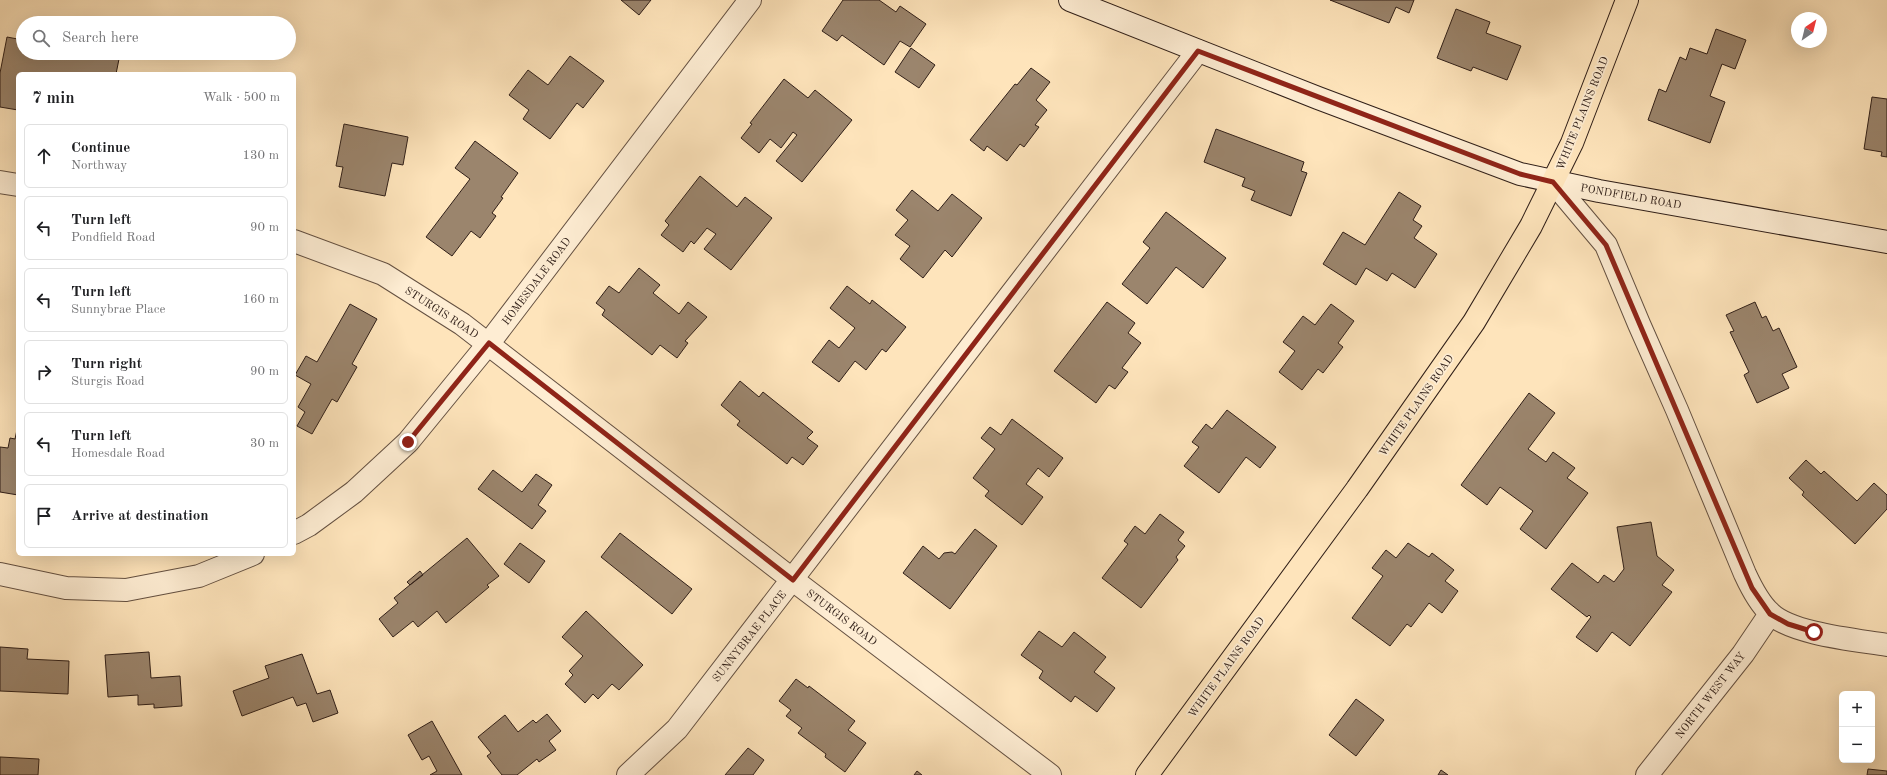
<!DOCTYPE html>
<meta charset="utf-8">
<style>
:root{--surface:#fff;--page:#f6f6f6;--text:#202124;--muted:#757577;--line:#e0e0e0}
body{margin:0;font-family:"Old Standard TT",serif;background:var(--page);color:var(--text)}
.controls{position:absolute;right:12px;bottom:12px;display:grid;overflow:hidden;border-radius:6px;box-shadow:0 4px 16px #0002}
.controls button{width:36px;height:36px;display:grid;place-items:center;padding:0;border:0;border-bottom:1px solid var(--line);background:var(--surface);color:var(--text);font:20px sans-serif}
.compass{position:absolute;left:1791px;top:12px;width:36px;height:36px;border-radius:50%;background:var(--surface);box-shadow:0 4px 16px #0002;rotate:35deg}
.stop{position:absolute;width:12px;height:12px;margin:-9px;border:3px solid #8f2418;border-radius:50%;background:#fff}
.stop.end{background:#8f2418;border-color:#fff;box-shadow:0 1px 4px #0008}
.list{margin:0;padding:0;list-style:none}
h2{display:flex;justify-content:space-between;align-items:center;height:52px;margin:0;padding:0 16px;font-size:17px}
h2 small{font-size:13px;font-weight:400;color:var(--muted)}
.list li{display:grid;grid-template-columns:26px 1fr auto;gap:12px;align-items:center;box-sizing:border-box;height:64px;margin:0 8px 8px;padding:0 8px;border:1px solid var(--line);border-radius:6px}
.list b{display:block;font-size:15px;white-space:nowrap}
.list p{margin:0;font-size:13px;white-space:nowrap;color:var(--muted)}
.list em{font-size:13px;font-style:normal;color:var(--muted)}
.icon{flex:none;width:22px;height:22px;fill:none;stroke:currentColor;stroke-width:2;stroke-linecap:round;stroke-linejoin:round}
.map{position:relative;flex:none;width:1887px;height:775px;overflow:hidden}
.search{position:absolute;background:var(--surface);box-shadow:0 4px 16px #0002;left:16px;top:16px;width:280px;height:44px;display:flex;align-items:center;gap:10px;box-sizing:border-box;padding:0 14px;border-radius:22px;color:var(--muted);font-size:15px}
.panel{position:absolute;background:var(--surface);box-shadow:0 4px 16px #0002;left:16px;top:72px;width:280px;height:484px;border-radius:6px}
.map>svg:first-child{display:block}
.building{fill:#9b856d;stroke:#301f18}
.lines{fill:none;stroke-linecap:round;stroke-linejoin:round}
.street-casing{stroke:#645041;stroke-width:24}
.secondary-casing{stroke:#301f18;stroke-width:24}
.primary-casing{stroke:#301f18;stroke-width:24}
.street{stroke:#feedd3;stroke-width:22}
.secondary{stroke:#feedd3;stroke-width:22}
.primary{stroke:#fee4bb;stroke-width:22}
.route{stroke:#8f2418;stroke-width:5}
.labels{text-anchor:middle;stroke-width:3.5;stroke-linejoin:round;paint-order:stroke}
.street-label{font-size:11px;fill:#301f18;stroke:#feedd3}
</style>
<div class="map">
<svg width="1887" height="775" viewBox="0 0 1887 775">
<rect width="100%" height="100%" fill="#fee4bb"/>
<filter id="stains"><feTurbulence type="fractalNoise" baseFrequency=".005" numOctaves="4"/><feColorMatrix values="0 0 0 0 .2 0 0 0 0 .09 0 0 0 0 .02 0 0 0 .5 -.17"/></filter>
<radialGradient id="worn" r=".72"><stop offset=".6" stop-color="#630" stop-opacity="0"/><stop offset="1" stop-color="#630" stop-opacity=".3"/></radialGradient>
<path class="building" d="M621,0h30l-12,15z
M843,0h36l17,12 4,-6 26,18 -16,23 -10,-6 -16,24 -42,-30 -5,6 -15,-10z
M1330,0h84l-5,13 -13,-6 -7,16z
M1456,9l34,13 -4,11 35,13 -14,34 -34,-13 -2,4 -34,-13z
M1716,29l30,11 -11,29 -13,-5 -12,32 15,6 -15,41 -62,-23 11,-31 7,3 14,-35 6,3 4,-12 17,6z
M7,37l16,3v13h67l29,6 -3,15h-98v36l-18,-3v-34z
M911,48l24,17 -16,23 -24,-16z
M570,56l34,25 -21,27 -6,-5 -27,36 -27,-20 6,-9 -20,-15 19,-25 20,15z
M1031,68l19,14 -14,18 11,10 -12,15 4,2 -15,20 -4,-3 -13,17 -20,-15 -3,5 -14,-11 45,-56 2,1z
M784,79l24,19 7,-8 37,30 -50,62 -26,-21 21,-26 -4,-3 -12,16 -11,-9 -11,14 -18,-15 11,-14 -2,-1z
M1872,97l15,2v58l-6,-1 1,-4 -18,-3z
M344,124l64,13 -5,28 -11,-2 -7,33 -46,-9 4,-20 -7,-1z
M1216,129l88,33 -3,9 6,2 -16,43 -40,-16 4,-9 -13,-5 3,-8 -41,-16z
M475,141l43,32 -17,24 2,1 -11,15 4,3 -16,22 -9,-7 -19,25 -26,-19 44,-58 -15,-11z
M700,176l37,31 8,-10 27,21 -41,52 -27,-21 12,-15 -9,-6 -13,16 -3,-3 -8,11 -22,-17 8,-10 -4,-4z
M912,190l26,21 14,-17 30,24 -30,39 -7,-7 -22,28 -23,-19 10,-13 -15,-11 13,-15 -12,-10z
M1399,192l22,14 -8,14 9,6 -8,12 23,16 -22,34 -23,-15 -5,8 -21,-13 -10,17 -33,-21 20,-32 22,13z
M1166,212l60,46 -23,30 -27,-21 -29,37 -25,-20 28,-36 -7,-6z
M639,268l21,17 -7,8 26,21 9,-12 19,15 -22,24 3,2 -11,15 -17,-13 -8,10 -50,-40 3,-5 -9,-7 13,-17 10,7z
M847,286l23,18 2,-4 34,27 -20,25 -4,-3 -16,21 -11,-9 -16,21 -27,-20 17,-22 10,8 16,-20 -25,-20z
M1107,302l28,21 -7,10 13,10 -19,25 6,4 -13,17 -6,-4 -13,18 -42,-32z
M1755,302l7,16 4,-2 7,15 6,-3 18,39 -15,7 7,14 -32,15 -13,-28 5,-3 -19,-40 4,-1 -8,-16z
M350,304l27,15 -25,45 5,3 -20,35 -5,-3 -20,35 -15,-8 8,-14 -7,-5 13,-23 -16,-9 11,-19 11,6z
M1331,304l23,17 -16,22 5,4 -20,26 -5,-4 -16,21 -23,-18 16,-21 -12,-9 20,-26 12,9z
M740,381l19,16 4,-5 50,40 -6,6 11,8 -15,19 -11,-8 -5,7 -50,-39 3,-4 -19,-16z
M1529,393l26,20 -27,36 18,13 7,-10 22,16 -8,10 21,15 -42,56 -26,-20 13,-18 -33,-24 -13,18 -26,-20z
M1227,410l49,37 -16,21 -14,-11 -27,36 -35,-27 15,-19 -7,-5 14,-18 6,5z
M1012,419l51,39 -14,19 -11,-9 -12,16 17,13 -21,28 -37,-29 4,-5 -16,-13 22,-29 -14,-11 9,-11 11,8z
M18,425v70l-18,-3v-45l8,1 2,-10 5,1z
M1806,460l15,14 3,-3 33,30 17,-18 13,12v14l-32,35 -53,-49 2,-3 -15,-14z
M493,470l29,22 14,-18 16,11 -14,20 8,6 -14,18 -54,-40z
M1160,514l24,18 -6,8 7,6 -9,11 2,3 -37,48 -39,-30 26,-34 -4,-3 11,-15 10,8z
M1651,522l6,34 17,14 -12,15 10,7 -42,54 -18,-14 -15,20 -21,-15 15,-20 -2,-2 -2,2 -36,-28 21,-26 26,20 6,-8 10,7 10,-13 -7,-42z
M975,529l22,17 -47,63 -47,-36 20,-27 16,13 5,-6 8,-1 3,2z
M620,533l72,56 -20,25 -71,-57z
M467,538l32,38 -12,9 2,2 -43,36 -9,-12 -19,16 -5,-6 -20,16 -14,-18 19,-16 -4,-5z
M520,543l25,18 -16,22 -25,-19z
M1408,543l21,14 3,-4 22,17 -9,11 13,10 -16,22 -13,-10 -18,24 -4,-3 -17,22 -38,-28 31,-42 -11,-8 14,-18 10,8z
M420,571l3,4 -13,10 -3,-3z
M586,611l57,54 -24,25 -7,-6 -14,15 -5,-5 -8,9 -20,-19 8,-9 -4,-4 14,-15 -21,-19z
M1039,631l23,16 12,-15 32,25 -12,15 21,16 -18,24 -22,-16 -4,6 -32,-24 4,-7 -22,-16z
M0,647l28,2 -1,10 42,2 -1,33 -68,-3z
M149,652l2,26 29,-2 2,30 -28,2v-4l-16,1v-10l-30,2 -3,-42z
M302,654l15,40 13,-4 8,23 -25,9 -7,-19 -9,3 -4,-9 -51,19 -9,-25 36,-13 -4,-12z
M796,679l12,9 1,-2 46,35 -7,9 18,13 -21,29 -20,-15 1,-3 -28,-21 4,-5 -16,-12 5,-6 -12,-9z
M1356,699l28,21 -28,36 -27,-21z
M547,714l14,17 -12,10 7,9 -17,12 -2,-3 -20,16h-15l-15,-19 4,-3 -13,-16 27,-22 13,17 15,-12 3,3z
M432,721l30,54h-32l7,-4 -8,-15 -7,4 -14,-25z
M748,748l16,12 -11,15h-28z
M0,757l39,2 -1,16h-38z
M1868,769l19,2v4h-20z
M1441,770l7,5h-10z
M917,771l5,4h-8z"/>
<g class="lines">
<g class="street-casing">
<path id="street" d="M0,182l18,3
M1553,182l53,63 33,79 38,86 68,164c6,13 14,29 25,39 21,21 87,27 117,32
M294,241l89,33 79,50 331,256 257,195
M294,533l15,-8 45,-33 54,-50 81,-99 261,-343
M0,574l66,14 60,2 73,-14 54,-22
M628,775l49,-46 521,-678
M1647,775l96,-121 27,-40"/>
</g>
<g class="secondary-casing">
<path id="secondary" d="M1070,0l248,98 202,76 79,17 288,51"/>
</g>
<g class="primary-casing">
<path id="primary" d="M1147,775l210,-286 117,-167 57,-96 41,-83 55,-143"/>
</g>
<use href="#street" class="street"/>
<use href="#secondary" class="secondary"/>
<use href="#primary" class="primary"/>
</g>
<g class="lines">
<path class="route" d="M408,442l81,-99 304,237 405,-529 322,123 33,8 53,63 146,343 18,26 18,10 26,8"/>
</g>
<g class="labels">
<g class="street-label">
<text transform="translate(1582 113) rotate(-68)" y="4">WHITE PLAINS ROAD</text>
<text transform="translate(1631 196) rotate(10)" y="4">PONDFIELD ROAD</text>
<text transform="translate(536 281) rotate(-53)" y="4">HOMESDALE ROAD</text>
<text transform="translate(442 312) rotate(33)" y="4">STURGIS ROAD</text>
<text transform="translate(1416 405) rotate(-55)" y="4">WHITE PLAINS ROAD</text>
<text transform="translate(842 617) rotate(37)" y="4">STURGIS ROAD</text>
<text transform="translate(749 636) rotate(-52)" y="4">SUNNYBRAE PLACE</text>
<text transform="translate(1226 667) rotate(-54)" y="4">WHITE PLAINS ROAD</text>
<text transform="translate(1710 695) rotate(-52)" y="4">NORTH WEST WAY</text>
</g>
</g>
<rect width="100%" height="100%" filter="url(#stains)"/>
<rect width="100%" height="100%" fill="url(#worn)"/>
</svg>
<div class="controls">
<button>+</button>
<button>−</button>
</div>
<svg class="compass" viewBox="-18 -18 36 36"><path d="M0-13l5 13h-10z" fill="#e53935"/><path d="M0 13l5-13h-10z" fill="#757577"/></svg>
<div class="stop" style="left:1814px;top:632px"></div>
<div class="stop end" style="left:408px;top:442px"></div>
<div class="search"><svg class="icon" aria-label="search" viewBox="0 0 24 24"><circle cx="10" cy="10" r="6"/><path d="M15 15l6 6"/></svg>Search here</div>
<section class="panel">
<h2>7 min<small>Walk · 500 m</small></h2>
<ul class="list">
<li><svg class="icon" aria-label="ahead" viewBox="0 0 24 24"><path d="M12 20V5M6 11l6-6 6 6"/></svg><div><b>Continue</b><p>Northway</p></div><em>130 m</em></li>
<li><svg class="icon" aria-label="left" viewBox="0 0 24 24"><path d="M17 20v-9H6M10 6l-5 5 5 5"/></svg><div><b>Turn left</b><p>Pondfield Road</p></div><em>90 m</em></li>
<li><svg class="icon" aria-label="left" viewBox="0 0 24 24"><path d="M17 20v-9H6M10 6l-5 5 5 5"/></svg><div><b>Turn left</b><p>Sunnybrae Place</p></div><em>160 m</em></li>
<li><svg class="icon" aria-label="right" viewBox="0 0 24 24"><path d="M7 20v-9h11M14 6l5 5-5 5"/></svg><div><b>Turn right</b><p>Sturgis Road</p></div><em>90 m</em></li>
<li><svg class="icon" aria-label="left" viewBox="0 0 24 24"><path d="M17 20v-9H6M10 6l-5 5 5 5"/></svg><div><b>Turn left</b><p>Homesdale Road</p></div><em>30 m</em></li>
<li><svg class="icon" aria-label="arrive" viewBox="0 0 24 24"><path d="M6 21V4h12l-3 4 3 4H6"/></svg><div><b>Arrive at destination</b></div></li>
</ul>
</section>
</div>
